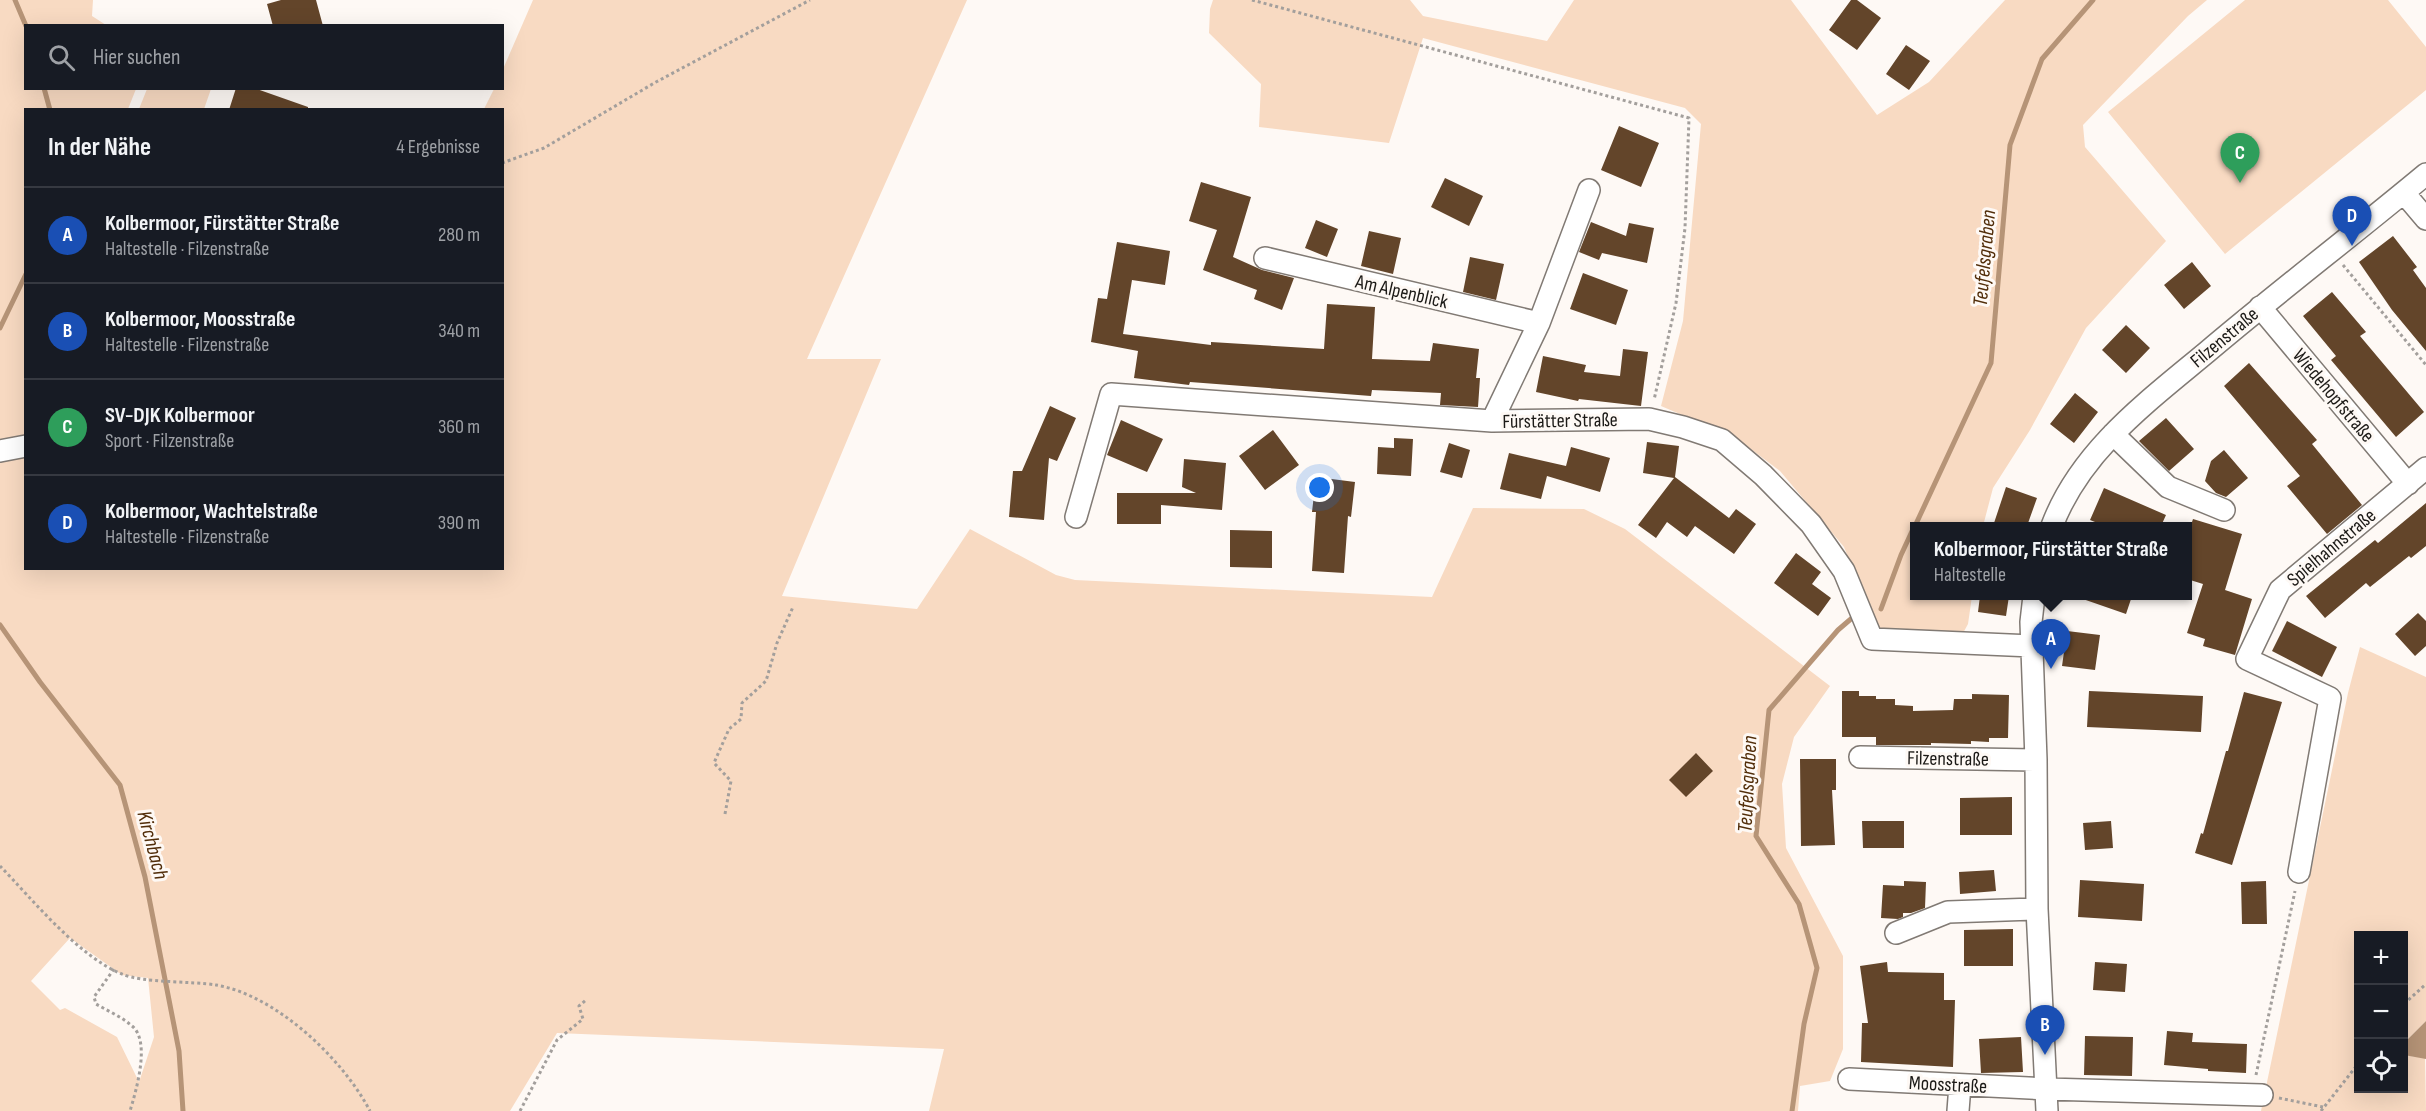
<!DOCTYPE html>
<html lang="de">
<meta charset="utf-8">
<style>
:root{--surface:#171b24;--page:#242831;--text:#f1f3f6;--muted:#9ea1a6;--line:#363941;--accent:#415dd0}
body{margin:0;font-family:"Sofia Sans Condensed",sans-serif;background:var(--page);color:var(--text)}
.controls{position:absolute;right:18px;bottom:18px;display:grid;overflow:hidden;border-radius:0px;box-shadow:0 6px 24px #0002}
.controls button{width:54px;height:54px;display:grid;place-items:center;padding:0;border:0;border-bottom:2px solid var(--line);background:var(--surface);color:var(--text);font:30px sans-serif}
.you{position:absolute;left:1320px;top:488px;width:21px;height:21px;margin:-15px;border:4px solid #fff;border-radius:50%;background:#1a73e8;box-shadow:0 0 0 9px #1a73e833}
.badge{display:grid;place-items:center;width:39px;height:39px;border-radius:50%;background:var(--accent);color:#fff;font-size:20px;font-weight:700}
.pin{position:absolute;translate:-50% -50px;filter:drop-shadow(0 2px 3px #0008)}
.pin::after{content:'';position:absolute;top:32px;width:21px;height:18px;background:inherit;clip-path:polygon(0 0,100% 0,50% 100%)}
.popup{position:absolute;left:1910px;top:522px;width:282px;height:78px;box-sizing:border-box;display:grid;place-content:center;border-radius:0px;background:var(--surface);filter:drop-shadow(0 2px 4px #0005);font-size:20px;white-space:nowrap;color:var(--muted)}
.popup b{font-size:22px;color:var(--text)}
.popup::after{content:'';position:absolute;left:50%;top:100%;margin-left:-12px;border:12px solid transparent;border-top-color:var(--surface)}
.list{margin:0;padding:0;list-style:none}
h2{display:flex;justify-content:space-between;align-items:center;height:78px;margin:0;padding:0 24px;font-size:26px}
h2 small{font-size:20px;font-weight:400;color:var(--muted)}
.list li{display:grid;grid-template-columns:39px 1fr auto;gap:18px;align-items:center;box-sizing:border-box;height:96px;padding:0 24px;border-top:2px solid var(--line)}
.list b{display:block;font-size:22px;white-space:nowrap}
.list p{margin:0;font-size:20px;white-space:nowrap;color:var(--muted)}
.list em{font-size:20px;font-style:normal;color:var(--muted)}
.icon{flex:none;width:33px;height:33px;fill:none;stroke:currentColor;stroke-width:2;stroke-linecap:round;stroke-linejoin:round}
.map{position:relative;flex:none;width:2426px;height:1111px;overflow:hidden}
.search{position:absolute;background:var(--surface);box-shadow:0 6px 24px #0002;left:24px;top:24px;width:480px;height:66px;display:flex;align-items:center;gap:15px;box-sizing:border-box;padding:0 21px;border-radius:0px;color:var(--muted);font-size:22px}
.panel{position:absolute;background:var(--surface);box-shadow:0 6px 24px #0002;left:24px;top:108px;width:480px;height:462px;border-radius:0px}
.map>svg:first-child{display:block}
.green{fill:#f8dac2;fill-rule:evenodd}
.water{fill:#b69477}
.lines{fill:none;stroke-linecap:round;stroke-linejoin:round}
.stream{stroke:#b69477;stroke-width:5}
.building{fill:#63452a}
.minor-casing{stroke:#817a74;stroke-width:24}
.path{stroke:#a39f9c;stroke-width:3;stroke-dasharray:3 3;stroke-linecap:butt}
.minor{stroke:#fff;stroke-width:21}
.labels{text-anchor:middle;stroke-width:6;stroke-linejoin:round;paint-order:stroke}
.street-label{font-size:20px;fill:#1c1a17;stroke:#fef9f5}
.water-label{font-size:21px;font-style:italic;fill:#522e0a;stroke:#fef9f5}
</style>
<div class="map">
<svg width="2426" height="1111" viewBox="0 0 2426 1111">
<rect width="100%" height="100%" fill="#fef9f5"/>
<path class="green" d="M0,0h93l-1,16 14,9 -80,1v62l110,1 -8,20 -102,1v458h476v-458l-18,-1 10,-20 8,-1 1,-19 30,-69h434l-160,359h74l-99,237 135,13 53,-80 86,46 19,5 357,17 41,-89 111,1 41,20 205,157 -36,51 -12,47 4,64 57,108v93l-13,32 -30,5 -2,25h-869l15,-62 -387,-16 -47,78h-510zM70,938l52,37 26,3 6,59 -15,45 -22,-45 -52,-29 -5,2 -29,-29z
M1213,0h197l13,16 124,25 27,-41h217l86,115 52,-33 76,-82h202l-19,16 -105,109 2,22 81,94 -80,87 -56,102 -37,58 -10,38h-69v70h58l-4,28 -6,11 -84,-2 -34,-86 -64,-76 -44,-33 -75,-32 22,-85 18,-197 -16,-16 -262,-70 -34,105 -130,-16 2,-43 -52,-51 1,-24z
M2245,0h143l38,47v43l-201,164 -117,-142z
M147,89v-1l64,1 -7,20h-65z
M2360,647l66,30v344l-22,22v-107h-46v152h46v-33l21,3 1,53h-165l87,-418z"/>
<path class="water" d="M2426,1021v38l-22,-4v-12z"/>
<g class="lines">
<path class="stream" d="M15,0l11,26
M44,88l6,22
M0,328l26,-54
M1915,526l76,-163 19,-218 32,-86 51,-59
M1881,609l20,-54 13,-28
M0,625l40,57 80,103 25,92 34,174 4,60
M1792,1111l12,-87 13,-56 -18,-64 -43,-68 13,-126 69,-80 14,-12"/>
</g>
<path class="building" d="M281,0h35l7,26h-50l-6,-22z
M1851,0h6l24,18 -24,32 -28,-20z
M1906,45l24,16 -21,29 -23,-16z
M236,88h18l54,19v3h-79z
M1619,126l40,17 -18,44 -40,-17z
M1445,178l38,18 -14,30 -38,-19z
M1201,182l50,15 -18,60 29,13 32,8 -12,32 -28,-11 3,-9 -54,-20 14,-40 -28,-9z
M1316,220l22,9 -11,28 -22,-9z
M1591,222l35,14 3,-13 25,5 -7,35 -45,-10 -3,7 -20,-8z
M1369,231l32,7 -8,36 -32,-8z
M2393,236l24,31 -4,3 13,18v63l-34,-41 -33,-48z
M1117,242l53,9 -5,34 -33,-5 -9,54 88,11v-3l113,7 3,-45 48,3 -3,52 58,2 3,-18 46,6 -3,29h4l-2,29 -38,-2 1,-12 -69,-3 -1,6 -181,-14 -1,3 -55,-7 4,-27 -47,-9 7,-44 9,1z
M1470,257l34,7 -8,36 -33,-8z
M2192,262l19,24 -27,23 -20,-24z
M1583,273l45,17 -12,35 -46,-16z
M2332,292l34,40 -6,4 64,76 -28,25 -65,-77 5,-4 -33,-40z
M2126,325l24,23 -24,25 -24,-23z
M1623,349l25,3 -7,54 -62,-7 -1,2 -42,-9 7,-36 43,9 -2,7 36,4z
M2249,363l68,77 -5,4 50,61 -35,29 -40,-48 13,-10 -76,-90z
M2075,393l23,19 -24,31 -24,-19z
M1050,406l26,12 -19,43 -8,-3 -5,62 -35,-3 4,-46h9z
M2166,418l28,31 -25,22 -30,-30z
M1121,420l42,19 -16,33 -40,-17z
M1273,430l26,35 -34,25 -26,-34z
M1394,438l19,1 -2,37 -34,-2 1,-27 16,1z
M1647,442l32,4 -4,31 54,41 7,-9 20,15 -22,30 -39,-28 -8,11 -20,-15 -11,16 -18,-13 36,-47 -31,-5z
M1449,443l21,7 -8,28 -22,-6z
M1571,447l39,11 -10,34 -53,-16 -6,23 -41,-10 9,-36 57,13z
M2224,450l24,28 -22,19 -10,-4 -11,-12 6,-20z
M1184,459l42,4 -4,47 -61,-5v19h-44v-31h79l-14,-6z
M1316,477l39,5 -4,35 -3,-1 -4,57 -32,-2 4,-59h-4z
M2006,487l31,11 -10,28h-34z
M2104,488l62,27 -5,11h-56l-15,-6z
M2426,503v43l-15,12 -2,-2 -39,31 -4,-4 -41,35 -19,-22 69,-56 3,3z
M2193,519l49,15 -17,56 27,9 -17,56 -32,-9 2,-7 -18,-6 16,-49 -16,-5v-42z
M1230,530l42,1v37l-42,-1z
M1796,553l25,19 -9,12 19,14 -13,18 -44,-33z
M1980,596h29l-3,20 -28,-4z
M2080,596h52l-6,18 -46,-16z
M2418,613l8,8v25l-11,10 -20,-22z
M2287,621l50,26 -15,30 -50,-26z
M2067,631l33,4 -5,35 -33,-4z
M1842,691h17v5h17v3h19v6l18,1v5l40,-1 1,-11h18v-5l37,1 -1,43h-19v4l-18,-1v3l-40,-1v2h-55v-8h-34z
M2089,691l114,5 -2,36 -114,-5z
M2244,692l38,10 -50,163 -37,-12 6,-20 2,1 23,-83h2z
M1696,753l17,18 -27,26 -17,-17z
M1800,759h36v31h-4l3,55 -34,1z
M2012,797v38h-52v-37z
M1862,821h42v27h-41z
M2111,821l2,27 -28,2 -2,-27z
M1994,870l2,21 -36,3 -1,-22z
M2080,880l64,4 -2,37 -64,-4z
M1904,881l22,1 -1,26 -14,5h-8v4l-5,2 -17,-1 2,-33 21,1z
M2266,881l1,43h-25l-1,-42z
M2013,929v37h-49v-36z
M1887,962l1,10 56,1v27h11l-2,67 -92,-5 1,-39h6l-8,-57z
M2095,962l32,2 -2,28 -32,-2z
M2167,1031l26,2 -1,9 55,2 -1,29 -38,-2v-2l-44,-4z
M2085,1036l48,1 -1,39 -48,-1z
M2021,1037l2,35 -42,1 -2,-34z"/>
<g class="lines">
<g class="minor-casing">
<path id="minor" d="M2404,193l22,26
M1265,258l274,65
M2260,307l148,177
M1492,421l47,-98 50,-133
M2113,434l55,53 56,23
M0,451l26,-5
M1076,517l35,-123 381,27 157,-2 34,8 39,13 41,35 48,49 33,47 28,68 160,7
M2052,526c28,-75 95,-124 155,-174 72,-61 147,-118 219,-178
M2034,596l-3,26 5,138 1,149 10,202
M1860,757l176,3
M2299,872l31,-174 -83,-39 33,-69 146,-122
M1896,933l52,-21 89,-3
M1849,1079l198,10 215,6
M1958,1111l2,-26"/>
</g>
<path class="path" d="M1252,0l437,118 -4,110 -9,75 -22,97
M502,163l42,-15 112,-66 154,-82
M2343,265l83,100
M725,814l6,-33 -17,-18 15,-34 12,-10 1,-16 24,-22 11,-38 16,-36
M0,866c32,33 79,91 122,108 20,9 69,7 94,11 60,10 127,74 154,126
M114,969l-20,28 2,7c12,7 26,13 36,22 19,15 4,65 -2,85
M2404,1004l22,-20
M2256,1075l39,-184
M2279,1098l44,9
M520,1111l37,-71 26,-21 -4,-13 8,-7
M2321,1111l37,-47"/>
<use href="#minor" class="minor"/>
</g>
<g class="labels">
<g class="street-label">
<text transform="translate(1402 291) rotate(13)" y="7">Am Alpenblick</text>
<text transform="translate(2224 337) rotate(-40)" y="7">Filzenstraße</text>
<text transform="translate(2334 395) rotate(50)" y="7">Wiedehopfstraße</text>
<text transform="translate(1560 420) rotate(-1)" y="7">Fürstätter Straße</text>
<text transform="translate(2331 547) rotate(-40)" y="7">Spielhahnstraße</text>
<text transform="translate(1948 758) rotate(1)" y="7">Filzenstraße</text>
<text transform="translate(1948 1084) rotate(3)" y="7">Moosstraße</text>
</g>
<g class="water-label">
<text transform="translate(1984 258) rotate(-85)" y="7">Teufelsgraben</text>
<text transform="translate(1747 784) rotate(-87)" y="7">Teufelsgraben</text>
<text transform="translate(153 845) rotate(75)" y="7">Kirchbach</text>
</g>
</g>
</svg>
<div class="controls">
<button>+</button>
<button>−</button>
<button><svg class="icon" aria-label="locate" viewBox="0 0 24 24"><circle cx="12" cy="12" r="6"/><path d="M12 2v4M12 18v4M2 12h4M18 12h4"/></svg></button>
</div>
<div class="you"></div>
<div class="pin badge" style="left:2051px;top:669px;background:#1a4fb4">A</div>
<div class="popup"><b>Kolbermoor, Fürstätter Straße</b>Haltestelle</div>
<div class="pin badge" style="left:2045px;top:1055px;background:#1a4fb4">B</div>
<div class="pin badge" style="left:2240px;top:183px;background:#2e9e5b">C</div>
<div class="pin badge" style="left:2352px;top:246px;background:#1a4fb4">D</div>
<div class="search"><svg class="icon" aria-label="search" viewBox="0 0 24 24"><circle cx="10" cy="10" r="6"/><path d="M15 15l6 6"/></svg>Hier suchen</div>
<section class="panel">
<h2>In der Nähe<small>4 Ergebnisse</small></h2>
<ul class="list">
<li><span class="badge" style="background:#1a4fb4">A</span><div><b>Kolbermoor, Fürstätter Straße</b><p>Haltestelle · Filzenstraße</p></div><em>280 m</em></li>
<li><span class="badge" style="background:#1a4fb4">B</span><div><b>Kolbermoor, Moosstraße</b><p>Haltestelle · Filzenstraße</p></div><em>340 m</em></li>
<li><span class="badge" style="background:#2e9e5b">C</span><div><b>SV-DJK Kolbermoor</b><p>Sport · Filzenstraße</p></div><em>360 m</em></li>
<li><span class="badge" style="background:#1a4fb4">D</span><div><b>Kolbermoor, Wachtelstraße</b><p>Haltestelle · Filzenstraße</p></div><em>390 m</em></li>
</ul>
</section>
</div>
